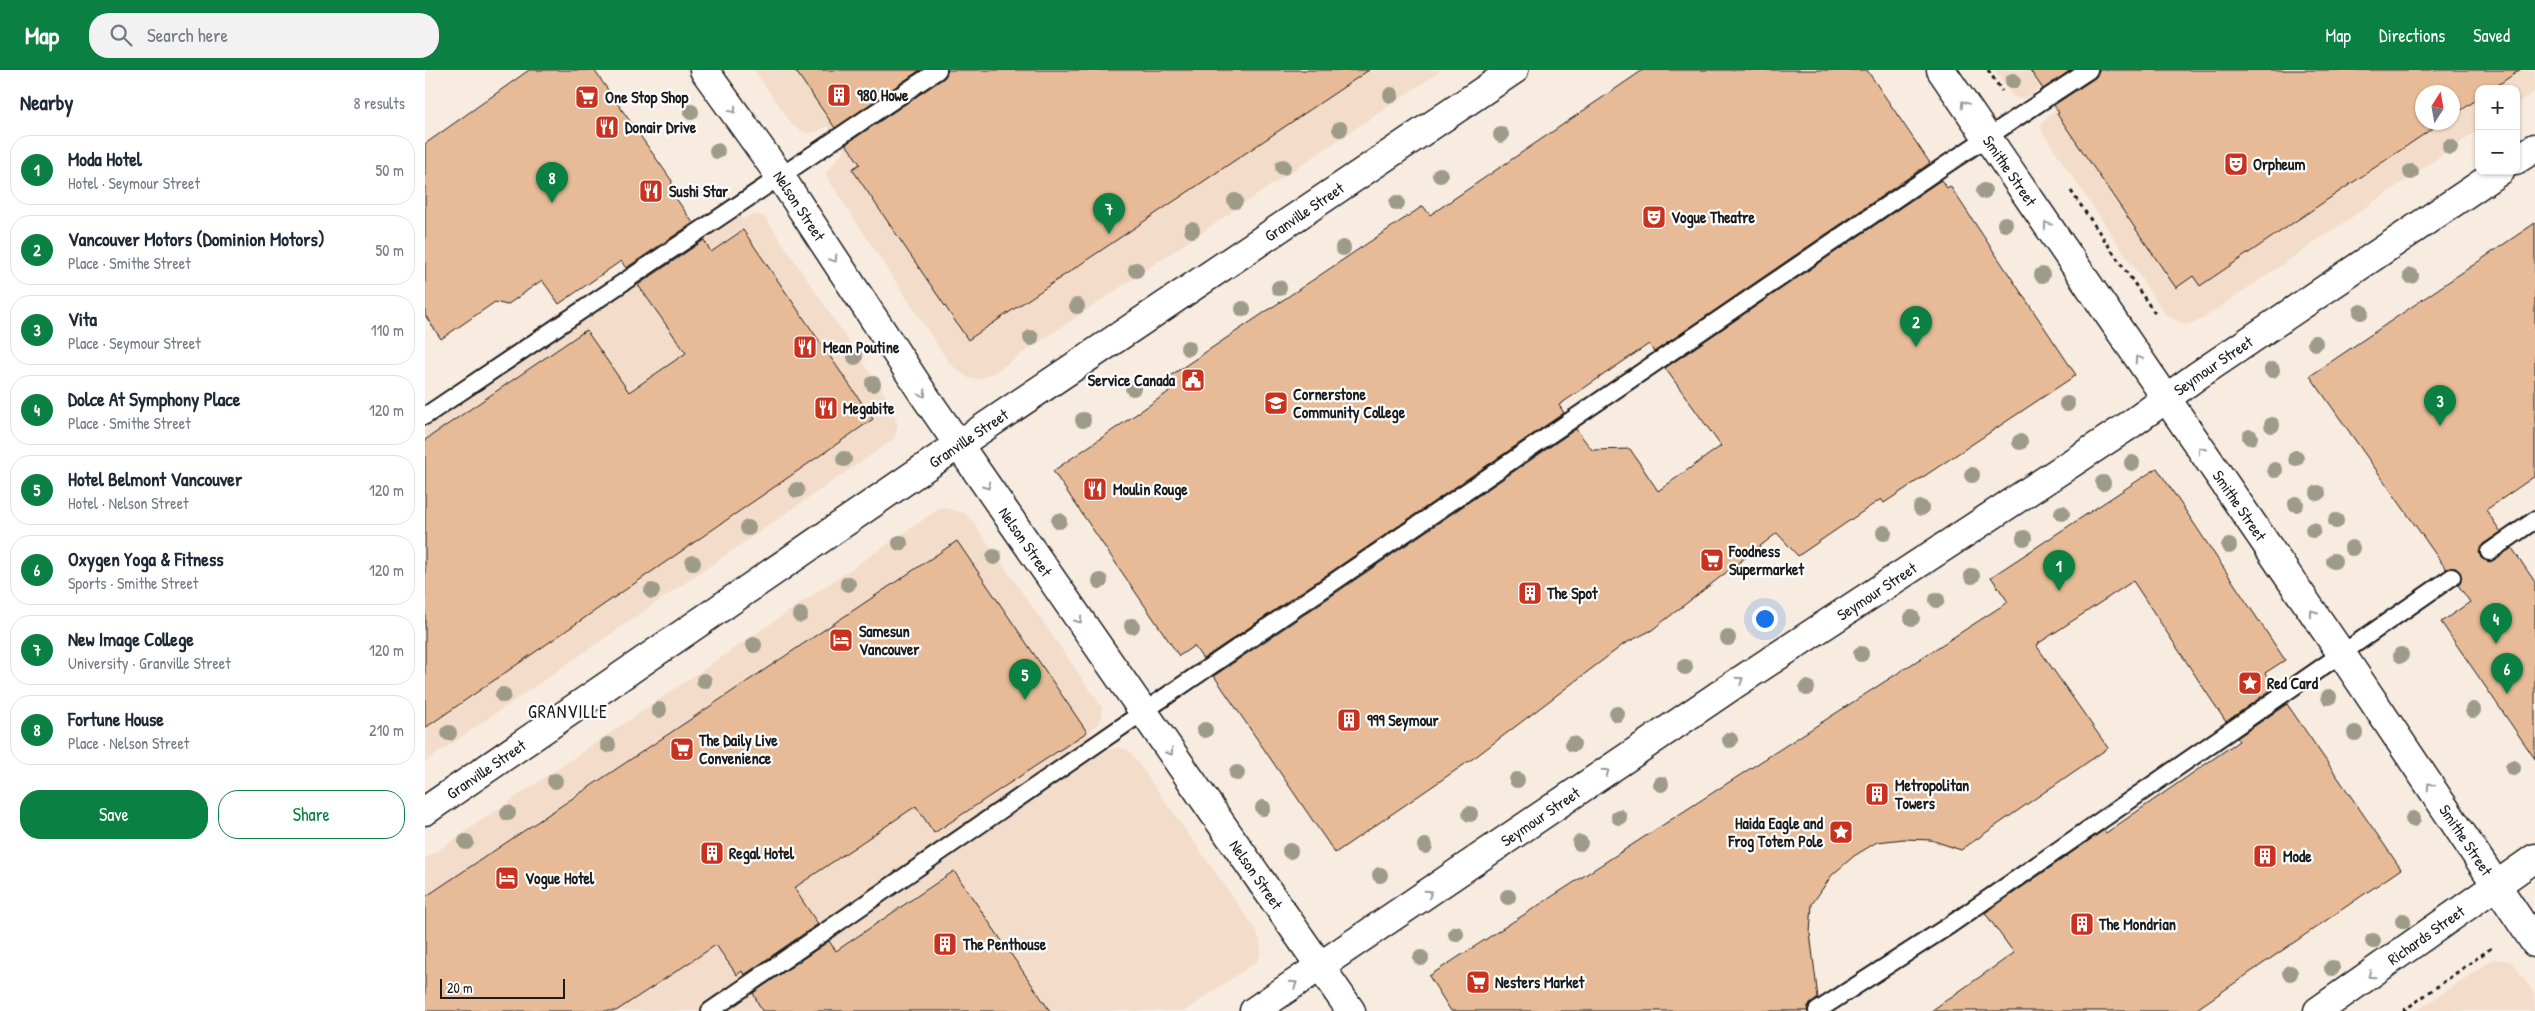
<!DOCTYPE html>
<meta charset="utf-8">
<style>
:root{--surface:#fff;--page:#f2f2f3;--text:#1f2937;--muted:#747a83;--line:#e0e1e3;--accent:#0b8043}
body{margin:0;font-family:"Patrick Hand",sans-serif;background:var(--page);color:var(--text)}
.controls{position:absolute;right:15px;top:15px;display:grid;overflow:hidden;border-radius:10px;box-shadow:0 1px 4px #0004}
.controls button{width:45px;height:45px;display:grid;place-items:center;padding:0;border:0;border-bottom:1px solid var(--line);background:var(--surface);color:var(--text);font:25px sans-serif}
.compass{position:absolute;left:1990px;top:15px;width:45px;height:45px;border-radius:50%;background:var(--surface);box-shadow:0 1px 4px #0004;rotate:11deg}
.scale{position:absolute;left:15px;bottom:12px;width:125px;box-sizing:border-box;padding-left:5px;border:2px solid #1c1c1c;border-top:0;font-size:14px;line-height:18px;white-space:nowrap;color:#1c1c1c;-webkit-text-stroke:4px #fff;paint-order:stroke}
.you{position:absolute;left:1339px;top:548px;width:18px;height:18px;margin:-12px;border:4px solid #fff;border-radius:50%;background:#1a73e8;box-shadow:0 0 0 8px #1a73e833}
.badge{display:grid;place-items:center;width:32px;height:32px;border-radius:50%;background:var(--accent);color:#fff;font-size:16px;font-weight:700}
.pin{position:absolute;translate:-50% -41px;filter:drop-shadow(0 1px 2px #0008)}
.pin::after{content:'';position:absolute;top:26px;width:18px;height:15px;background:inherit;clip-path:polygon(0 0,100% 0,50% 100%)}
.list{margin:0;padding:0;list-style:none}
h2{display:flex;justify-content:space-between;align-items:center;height:65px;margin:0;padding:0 20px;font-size:21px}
h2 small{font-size:16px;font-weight:400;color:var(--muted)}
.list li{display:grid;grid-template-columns:32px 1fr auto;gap:15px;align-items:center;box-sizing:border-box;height:70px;margin:0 10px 10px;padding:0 10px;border:1px solid var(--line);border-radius:20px}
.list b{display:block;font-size:19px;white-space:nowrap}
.list p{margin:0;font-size:16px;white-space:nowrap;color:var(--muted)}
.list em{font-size:16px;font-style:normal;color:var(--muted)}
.actions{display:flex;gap:10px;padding:15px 20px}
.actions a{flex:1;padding:11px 0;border:1px solid var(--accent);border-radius:20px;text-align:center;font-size:18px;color:var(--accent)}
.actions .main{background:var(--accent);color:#fff}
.icon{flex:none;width:28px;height:28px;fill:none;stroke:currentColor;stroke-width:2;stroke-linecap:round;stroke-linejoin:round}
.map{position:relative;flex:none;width:2110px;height:941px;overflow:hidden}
header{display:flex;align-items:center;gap:30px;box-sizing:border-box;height:70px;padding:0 25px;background:var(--accent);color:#fff}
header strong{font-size:24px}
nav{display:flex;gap:28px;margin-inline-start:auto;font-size:18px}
.search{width:350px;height:45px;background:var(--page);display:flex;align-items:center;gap:12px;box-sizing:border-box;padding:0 18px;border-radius:20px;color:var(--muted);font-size:19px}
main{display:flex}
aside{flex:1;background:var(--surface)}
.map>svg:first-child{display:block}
.built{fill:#f3ddca;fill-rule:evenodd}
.building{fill:#e7bb97;stroke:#1c1c1c}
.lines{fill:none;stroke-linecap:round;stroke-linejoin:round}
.service-casing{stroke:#1c1c1c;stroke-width:20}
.tertiary-casing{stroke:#1c1c1c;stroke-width:31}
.secondary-casing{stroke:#1c1c1c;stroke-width:31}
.trunk-casing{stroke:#1c1c1c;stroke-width:31}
.path{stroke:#1c1c1c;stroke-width:3;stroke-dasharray:4 4;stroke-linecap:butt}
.service{stroke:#fff;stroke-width:16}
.tertiary{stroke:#fff;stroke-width:28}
.secondary{stroke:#fff;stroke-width:28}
.trunk{stroke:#fff;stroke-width:28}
.tree{fill:#9e9c89}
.oneway{stroke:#999}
.labels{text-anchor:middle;stroke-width:4.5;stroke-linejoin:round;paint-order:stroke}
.poi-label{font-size:16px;font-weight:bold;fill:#1c1c1c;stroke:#fff;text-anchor:start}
.street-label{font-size:16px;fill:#1c1c1c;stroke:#fff}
.neighbourhood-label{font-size:18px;letter-spacing:1px;fill:#1c1c1c;stroke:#fff}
</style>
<header>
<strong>Map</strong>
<div class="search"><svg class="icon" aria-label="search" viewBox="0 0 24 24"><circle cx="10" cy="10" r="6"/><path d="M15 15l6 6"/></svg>Search here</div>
<nav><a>Map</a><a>Directions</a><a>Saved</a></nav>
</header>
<main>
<aside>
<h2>Nearby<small>8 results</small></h2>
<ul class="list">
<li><span class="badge">1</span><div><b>Moda Hotel</b><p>Hotel · Seymour Street</p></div><em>50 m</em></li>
<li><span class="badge">2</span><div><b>Vancouver Motors (Dominion Motors)</b><p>Place · Smithe Street</p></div><em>50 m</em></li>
<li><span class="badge">3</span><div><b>Vita</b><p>Place · Seymour Street</p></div><em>110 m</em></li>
<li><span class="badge">4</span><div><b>Dolce At Symphony Place</b><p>Place · Smithe Street</p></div><em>120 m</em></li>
<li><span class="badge">5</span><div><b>Hotel Belmont Vancouver</b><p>Hotel · Nelson Street</p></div><em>120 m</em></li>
<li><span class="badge">6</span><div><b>Oxygen Yoga &amp; Fitness</b><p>Sports · Smithe Street</p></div><em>120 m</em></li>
<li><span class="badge">7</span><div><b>New Image College</b><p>University · Granville Street</p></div><em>120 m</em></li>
<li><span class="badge">8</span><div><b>Fortune House</b><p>Place · Nelson Street</p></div><em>210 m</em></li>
</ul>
<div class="actions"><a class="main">Save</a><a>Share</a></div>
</aside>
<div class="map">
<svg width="2110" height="941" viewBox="0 0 2110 941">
<rect width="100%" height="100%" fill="#f8ebe0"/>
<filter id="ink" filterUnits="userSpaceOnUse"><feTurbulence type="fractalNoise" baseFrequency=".02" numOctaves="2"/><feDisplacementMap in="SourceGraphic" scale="10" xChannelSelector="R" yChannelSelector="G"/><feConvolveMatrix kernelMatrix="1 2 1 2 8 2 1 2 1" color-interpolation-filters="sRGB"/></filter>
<g filter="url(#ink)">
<path class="built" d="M329,0h688l-447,302 -15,7 -12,-1 -18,-14 -122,-185 -2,-6 4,-5 14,-17 -16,-25 -12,6 -10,1 -13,-7z
M1570,0h540v21l-19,13v-15h-37v41l-278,190 -16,5 -19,-10 -123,-182 -2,-9 14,-14 -15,-22 -17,11 -10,-2zM1998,22h30v30h-30z
M309,138l8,11 11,-5 12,3 123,182 10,26 -4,14 -469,323v-346z
M517,437l22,6 9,9 129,185v11l-13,15 12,19 16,-5 8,2 6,4 125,177 4,11 1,11 -4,9 -72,50h-760v-152z
M2069,889l16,2 6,6 19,28v16h-119z"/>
<path class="building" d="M104,0h65l78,111 -1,10 22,32 -67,45 -5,-7 -62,43 -17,-24 -35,25 -12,-3 -54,37 -16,-24v-171z
M370,0h125l-85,58z
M523,0h421l-401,270 -116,-171 8,-5 -14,-20 98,-66z
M1218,0h224l63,93 -276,189 -5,-8 -90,61 5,8 -361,246 -9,-13 -15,10 -126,-185 117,-80 -6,-11 259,-174 7,9z
M1605,0h41l-28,19z
M1674,0h421l-28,19h-13v9l-26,18v-24h-30v30h19l-242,164 -7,-10 -17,12 -119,-174 2,-1 -5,-8 41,-27z
M1516,110l6,8 3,-2 126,189 -192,128 -3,-4 -83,57 -21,-23 -125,97 -28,14 -146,111 -143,98 -121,-177 362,-247 16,21 38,-1 28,42 63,-45 -56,-78z
M2110,153v253l-49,34 15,22 -18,12 -4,8 2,6 9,4 22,-14 23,34v177l-94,-137 29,-20 -12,-17 3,-4 -1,-9 -4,-4 -10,1 -136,-193z
M318,160l130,189 -448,309v-288l161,-110 43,62 57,-39 -48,-68 66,-45 7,12z
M1732,398l128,192 -20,13 10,14 -49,35 -93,-141 -97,64 72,103 -147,102 -30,-10 -27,-1 -27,3 -23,14 -22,19 -20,29 -2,29 8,65 -10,8 -1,5h-356l-22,-35 579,-374 -17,-25z
M532,471l130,191 -153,101 -18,-27 -122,82 24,36 -74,51 -2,-4 -5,4 -21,-30 -100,66h-191v-114z
M1862,634l114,165 -207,142h-263l83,-58 -29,-40 119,-83 2,3 133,-92 -2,-3z
M529,801l96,140h-288l-9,-18 76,-52 7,10z"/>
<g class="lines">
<g class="service-casing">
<path id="service" d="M0,346l513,-346
M2064,482l46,-32
M285,941l433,-299 798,-544 148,-98
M1392,941l133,-86 502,-348"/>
</g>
<g class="tertiary-casing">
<g id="tertiary">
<path id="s1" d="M1893,941l217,-153"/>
</g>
</g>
<g class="secondary-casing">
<g id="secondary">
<path id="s2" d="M279,0l76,106 144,219 427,616"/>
<path id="s3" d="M1516,0l400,583 194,290"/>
<path id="s4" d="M0,741l493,-339 596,-402"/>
</g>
</g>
<g class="trunk-casing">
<g id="trunk">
<path d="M2091,90l19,-12"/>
<path id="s5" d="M829,941l481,-327 396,-260 66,-48 303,-205"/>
</g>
</g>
<path class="path" d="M1563,0l14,21
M1646,121l85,124
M1978,941l91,-65"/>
<use href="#service" class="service"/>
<use href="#tertiary" class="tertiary"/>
<use href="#secondary" class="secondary"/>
<use href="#trunk" class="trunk"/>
</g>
<g class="tree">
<circle cx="1588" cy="11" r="8"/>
<circle cx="966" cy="25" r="8"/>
<circle cx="266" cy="42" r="8"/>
<circle cx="915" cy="59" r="8"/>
<circle cx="1076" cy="65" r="8"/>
<circle cx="2025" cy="77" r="8"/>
<circle cx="292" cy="81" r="8"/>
<circle cx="858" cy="97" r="8"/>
<circle cx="1986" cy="102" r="8"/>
<circle cx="1015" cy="105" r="8"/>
<circle cx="1559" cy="121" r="8"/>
<circle cx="810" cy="131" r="8"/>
<circle cx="972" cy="133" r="8"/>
<circle cx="1580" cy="154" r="8"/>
<circle cx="767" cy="160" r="8"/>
<circle cx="918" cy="178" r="8"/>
<circle cx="711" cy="200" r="8"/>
<circle cx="1617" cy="205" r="8"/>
<circle cx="1986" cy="206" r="8"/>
<circle cx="854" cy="218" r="8"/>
<circle cx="652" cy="236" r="8"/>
<circle cx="818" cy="239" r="8"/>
<circle cx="1936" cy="242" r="8"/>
<circle cx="606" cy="268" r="8"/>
<circle cx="1890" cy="273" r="8"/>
<circle cx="763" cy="278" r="8"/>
<circle cx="430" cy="287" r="8"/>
<circle cx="1847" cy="300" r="8"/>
<circle cx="448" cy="314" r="8"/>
<circle cx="708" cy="318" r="8"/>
<circle cx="1642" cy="334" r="8"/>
<circle cx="658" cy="350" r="8"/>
<circle cx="1847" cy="355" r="8"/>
<circle cx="1825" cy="367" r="8"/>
<circle cx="1595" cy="372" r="8"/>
<circle cx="1871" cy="388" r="8"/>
<circle cx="419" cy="389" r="8"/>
<circle cx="1707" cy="393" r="8"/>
<circle cx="1850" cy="400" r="8"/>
<circle cx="1547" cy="405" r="8"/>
<circle cx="1678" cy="413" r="8"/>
<circle cx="372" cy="420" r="8"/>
<circle cx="1893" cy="423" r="8"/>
<circle cx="1871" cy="434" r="8"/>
<circle cx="1496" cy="438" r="8"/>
<circle cx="1637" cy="443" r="8"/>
<circle cx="634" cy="451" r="8"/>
<circle cx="1911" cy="451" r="8"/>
<circle cx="323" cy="458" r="8"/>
<circle cx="1888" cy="460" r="8"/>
<circle cx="1459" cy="463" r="8"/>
<circle cx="1599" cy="468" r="8"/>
<circle cx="475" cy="473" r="8"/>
<circle cx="1804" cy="476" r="8"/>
<circle cx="1927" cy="478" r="8"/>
<circle cx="569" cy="487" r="8"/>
<circle cx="1909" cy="491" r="8"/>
<circle cx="268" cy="493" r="8"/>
<circle cx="1547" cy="506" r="8"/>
<circle cx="675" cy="511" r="8"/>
<circle cx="423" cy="514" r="8"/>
<circle cx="227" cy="521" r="8"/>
<circle cx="1512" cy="530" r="8"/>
<circle cx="375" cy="545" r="8"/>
<circle cx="1487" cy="548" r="8"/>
<circle cx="707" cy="556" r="8"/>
<circle cx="1303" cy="568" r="8"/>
<circle cx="329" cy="575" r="8"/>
<circle cx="1436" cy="584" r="8"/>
<circle cx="1976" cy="585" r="8"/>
<circle cx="1260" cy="597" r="8"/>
<circle cx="279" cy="611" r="8"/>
<circle cx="1382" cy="618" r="8"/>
<circle cx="78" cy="625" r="8"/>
<circle cx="1904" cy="627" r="8"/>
<circle cx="234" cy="640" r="8"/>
<circle cx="2048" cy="640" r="8"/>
<circle cx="1192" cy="644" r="8"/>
<circle cx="780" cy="660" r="8"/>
<circle cx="24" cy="663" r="8"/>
<circle cx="1930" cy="663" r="8"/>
<circle cx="1305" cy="670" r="8"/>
<circle cx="1148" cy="674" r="8"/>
<circle cx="183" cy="675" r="8"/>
<circle cx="2088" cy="698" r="8"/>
<circle cx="812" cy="703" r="8"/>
<circle cx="1092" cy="710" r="8"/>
<circle cx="130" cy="711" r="8"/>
<circle cx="1236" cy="714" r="8"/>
<circle cx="838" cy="738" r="8"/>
<circle cx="83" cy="743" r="8"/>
<circle cx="1045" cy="744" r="8"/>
<circle cx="1194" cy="747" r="8"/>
<circle cx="1988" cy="749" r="8"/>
<circle cx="41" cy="772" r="8"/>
<circle cx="1155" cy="773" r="8"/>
<circle cx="1000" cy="776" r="8"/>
<circle cx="865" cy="781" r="8"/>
<circle cx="955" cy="805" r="8"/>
<circle cx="1083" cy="827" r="8"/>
<circle cx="1978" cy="851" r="8"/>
<circle cx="1031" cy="864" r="8"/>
<circle cx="1948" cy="871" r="8"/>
<circle cx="996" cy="888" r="8"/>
<circle cx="1907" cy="898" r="8"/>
<circle cx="1865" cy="903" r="8"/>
</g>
<defs><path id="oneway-chevron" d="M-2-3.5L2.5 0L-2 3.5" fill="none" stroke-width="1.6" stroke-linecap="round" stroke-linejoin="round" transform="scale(1.25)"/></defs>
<g class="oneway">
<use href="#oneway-chevron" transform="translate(1539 34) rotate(-124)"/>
<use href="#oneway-chevron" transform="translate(308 40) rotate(55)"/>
<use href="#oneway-chevron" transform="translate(1622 155) rotate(-124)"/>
<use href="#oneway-chevron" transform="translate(409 189) rotate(57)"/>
<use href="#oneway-chevron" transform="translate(1713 289) rotate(-124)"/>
<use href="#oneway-chevron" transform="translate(498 324) rotate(56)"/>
<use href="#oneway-chevron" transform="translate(1776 380) rotate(-125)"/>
<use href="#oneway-chevron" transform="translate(562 416) rotate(55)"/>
<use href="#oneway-chevron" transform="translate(1888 543) rotate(-125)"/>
<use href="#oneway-chevron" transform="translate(654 550) rotate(55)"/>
<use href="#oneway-chevron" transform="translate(1315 610) rotate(-33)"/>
<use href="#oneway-chevron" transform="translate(745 682) rotate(55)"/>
<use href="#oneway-chevron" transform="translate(1181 702) rotate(-34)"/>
<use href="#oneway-chevron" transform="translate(2005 716) rotate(-124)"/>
<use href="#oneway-chevron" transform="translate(1004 823) rotate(-34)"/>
<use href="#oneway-chevron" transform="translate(1946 905) rotate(145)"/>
<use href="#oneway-chevron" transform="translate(869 914) rotate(-33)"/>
</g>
</g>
<defs>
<g id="building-square" transform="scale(1.25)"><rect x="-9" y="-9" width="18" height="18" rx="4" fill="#c8321e" stroke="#fff"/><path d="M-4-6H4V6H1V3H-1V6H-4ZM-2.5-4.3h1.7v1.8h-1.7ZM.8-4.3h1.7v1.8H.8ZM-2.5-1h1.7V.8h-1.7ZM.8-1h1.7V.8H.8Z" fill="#fff"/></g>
<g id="supermarket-square" transform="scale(1.25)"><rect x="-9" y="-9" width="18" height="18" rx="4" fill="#c8321e" stroke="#fff"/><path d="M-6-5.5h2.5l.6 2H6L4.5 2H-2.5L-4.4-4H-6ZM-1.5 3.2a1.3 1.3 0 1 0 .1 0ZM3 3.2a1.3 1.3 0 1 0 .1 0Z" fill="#fff"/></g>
<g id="restaurant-square" transform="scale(1.25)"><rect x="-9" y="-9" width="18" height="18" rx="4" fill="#c8321e" stroke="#fff"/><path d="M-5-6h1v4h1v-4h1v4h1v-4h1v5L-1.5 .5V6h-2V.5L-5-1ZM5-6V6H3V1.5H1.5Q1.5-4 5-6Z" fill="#fff"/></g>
<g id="theatre-square" transform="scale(1.25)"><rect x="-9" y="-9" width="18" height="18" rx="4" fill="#c8321e" stroke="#fff"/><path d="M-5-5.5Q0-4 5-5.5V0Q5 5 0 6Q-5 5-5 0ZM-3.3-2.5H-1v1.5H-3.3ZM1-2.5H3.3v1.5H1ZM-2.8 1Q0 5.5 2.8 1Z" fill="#fff"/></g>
<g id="civic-square" transform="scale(1.25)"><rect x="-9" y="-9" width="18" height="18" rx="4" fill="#c8321e" stroke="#fff"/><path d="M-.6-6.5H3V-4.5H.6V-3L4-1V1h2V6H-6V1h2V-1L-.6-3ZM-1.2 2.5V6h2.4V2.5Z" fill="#fff"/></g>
<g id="university-square" transform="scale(1.25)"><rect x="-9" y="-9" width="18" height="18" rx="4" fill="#c8321e" stroke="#fff"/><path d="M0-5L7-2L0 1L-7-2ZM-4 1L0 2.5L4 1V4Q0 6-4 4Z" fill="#fff"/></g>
<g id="hotel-square" transform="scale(1.25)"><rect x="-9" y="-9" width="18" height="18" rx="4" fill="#c8321e" stroke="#fff"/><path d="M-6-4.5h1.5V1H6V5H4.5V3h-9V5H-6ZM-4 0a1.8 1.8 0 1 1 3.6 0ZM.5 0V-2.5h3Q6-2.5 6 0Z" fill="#fff"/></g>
<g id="sight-square" transform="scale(1.25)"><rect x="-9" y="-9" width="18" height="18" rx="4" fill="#c8321e" stroke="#fff"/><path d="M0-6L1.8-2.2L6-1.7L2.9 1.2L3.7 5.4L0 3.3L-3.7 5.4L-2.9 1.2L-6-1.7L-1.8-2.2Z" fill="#fff"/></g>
</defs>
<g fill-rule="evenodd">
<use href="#building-square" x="414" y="25"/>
<use href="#supermarket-square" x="162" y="27"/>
<use href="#restaurant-square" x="182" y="57"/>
<use href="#theatre-square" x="1811" y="94"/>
<use href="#restaurant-square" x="226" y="121"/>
<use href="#theatre-square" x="1229" y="147"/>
<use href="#restaurant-square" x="380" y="277"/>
<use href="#civic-square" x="768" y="310"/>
<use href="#university-square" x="851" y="333"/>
<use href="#restaurant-square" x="401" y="338"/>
<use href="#restaurant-square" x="670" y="419"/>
<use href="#supermarket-square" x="1287" y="490"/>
<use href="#building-square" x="1105" y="523"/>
<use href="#hotel-square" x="416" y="570"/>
<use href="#sight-square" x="1825" y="613"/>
<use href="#building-square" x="924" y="650"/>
<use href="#supermarket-square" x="257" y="679"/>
<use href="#building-square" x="1452" y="724"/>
<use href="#sight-square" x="1416" y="762"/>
<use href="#building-square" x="287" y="783"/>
<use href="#building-square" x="1840" y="786"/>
<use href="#hotel-square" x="82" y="808"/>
<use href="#building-square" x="1657" y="854"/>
<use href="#building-square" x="520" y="874"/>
<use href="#supermarket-square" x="1053" y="912"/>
</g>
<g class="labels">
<g class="poi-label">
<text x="432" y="31">980 Howe</text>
<text x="180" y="33">One Stop Shop</text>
<text x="200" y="63">Donair Drive</text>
<text x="1828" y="100">Orpheum</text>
<text x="244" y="127">Sushi Star</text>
<text x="1246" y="153">Vogue Theatre</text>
<text x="398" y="283">Mean Poutine</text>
<text x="750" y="316" text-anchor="end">Service Canada</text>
<text x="868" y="330">Cornerstone<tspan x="868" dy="18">Community College</tspan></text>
<text x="418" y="344">Megabite</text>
<text x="688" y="425">Moulin Rouge</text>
<text x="1304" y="487">Foodness<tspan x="1304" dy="18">Supermarket</tspan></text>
<text x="1122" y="529">The Spot</text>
<text x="434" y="567">Samesun<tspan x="434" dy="18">Vancouver</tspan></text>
<text x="1842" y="619">Red Card</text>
<text x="942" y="656">999 Seymour</text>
<text x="274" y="676">The Daily Live<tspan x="274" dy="18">Convenience</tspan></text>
<text x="1470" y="721">Metropolitan<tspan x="1470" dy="18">Towers</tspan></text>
<text x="1398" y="759" text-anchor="end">Haida Eagle and<tspan x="1398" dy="18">Frog Totem Pole</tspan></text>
<text x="304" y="789">Regal Hotel</text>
<text x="1858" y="792">Mode</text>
<text x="100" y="814">Vogue Hotel</text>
<text x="1674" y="860">The Mondrian</text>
<text x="538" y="880">The Penthouse</text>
<text x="1070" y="918">Nesters Market</text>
</g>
<g class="street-label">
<text dy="6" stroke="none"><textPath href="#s3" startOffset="122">Smithe Street</textPath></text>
<text dy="6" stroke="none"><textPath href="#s2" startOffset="166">Nelson Street</textPath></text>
<text dy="6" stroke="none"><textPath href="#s4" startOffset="1064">Granville Street</textPath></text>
<text dy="6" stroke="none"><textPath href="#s5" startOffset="1156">Seymour Street</textPath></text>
<text dy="6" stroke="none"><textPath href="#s4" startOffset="659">Granville Street</textPath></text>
<text dy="6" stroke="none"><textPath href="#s3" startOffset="528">Smithe Street</textPath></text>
<text dy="6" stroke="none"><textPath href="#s2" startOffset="571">Nelson Street</textPath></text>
<text dy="6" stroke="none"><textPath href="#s5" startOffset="751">Seymour Street</textPath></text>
<text dy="6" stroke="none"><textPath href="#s4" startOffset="74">Granville Street</textPath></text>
<text dy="6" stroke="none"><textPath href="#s5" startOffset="346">Seymour Street</textPath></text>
<text dy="6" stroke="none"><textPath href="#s3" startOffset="932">Smithe Street</textPath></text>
<text dy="6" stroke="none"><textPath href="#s2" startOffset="976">Nelson Street</textPath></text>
<text dy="6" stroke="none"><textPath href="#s1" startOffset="132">Richards Street</textPath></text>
</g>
<g class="neighbourhood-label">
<text x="143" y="648">GRANVILLE</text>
</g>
</g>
</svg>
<div class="controls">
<button>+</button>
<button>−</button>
</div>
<svg class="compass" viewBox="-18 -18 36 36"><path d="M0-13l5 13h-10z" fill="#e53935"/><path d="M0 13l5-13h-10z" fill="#747a83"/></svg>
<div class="scale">20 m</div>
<div class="you"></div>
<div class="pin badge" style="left:1634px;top:521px">1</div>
<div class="pin badge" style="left:1491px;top:277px">2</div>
<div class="pin badge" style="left:2015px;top:356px">3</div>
<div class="pin badge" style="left:2071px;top:574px">4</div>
<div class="pin badge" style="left:600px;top:630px">5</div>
<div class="pin badge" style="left:2082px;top:624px">6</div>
<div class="pin badge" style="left:684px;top:164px">7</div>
<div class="pin badge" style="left:127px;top:133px">8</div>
</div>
</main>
